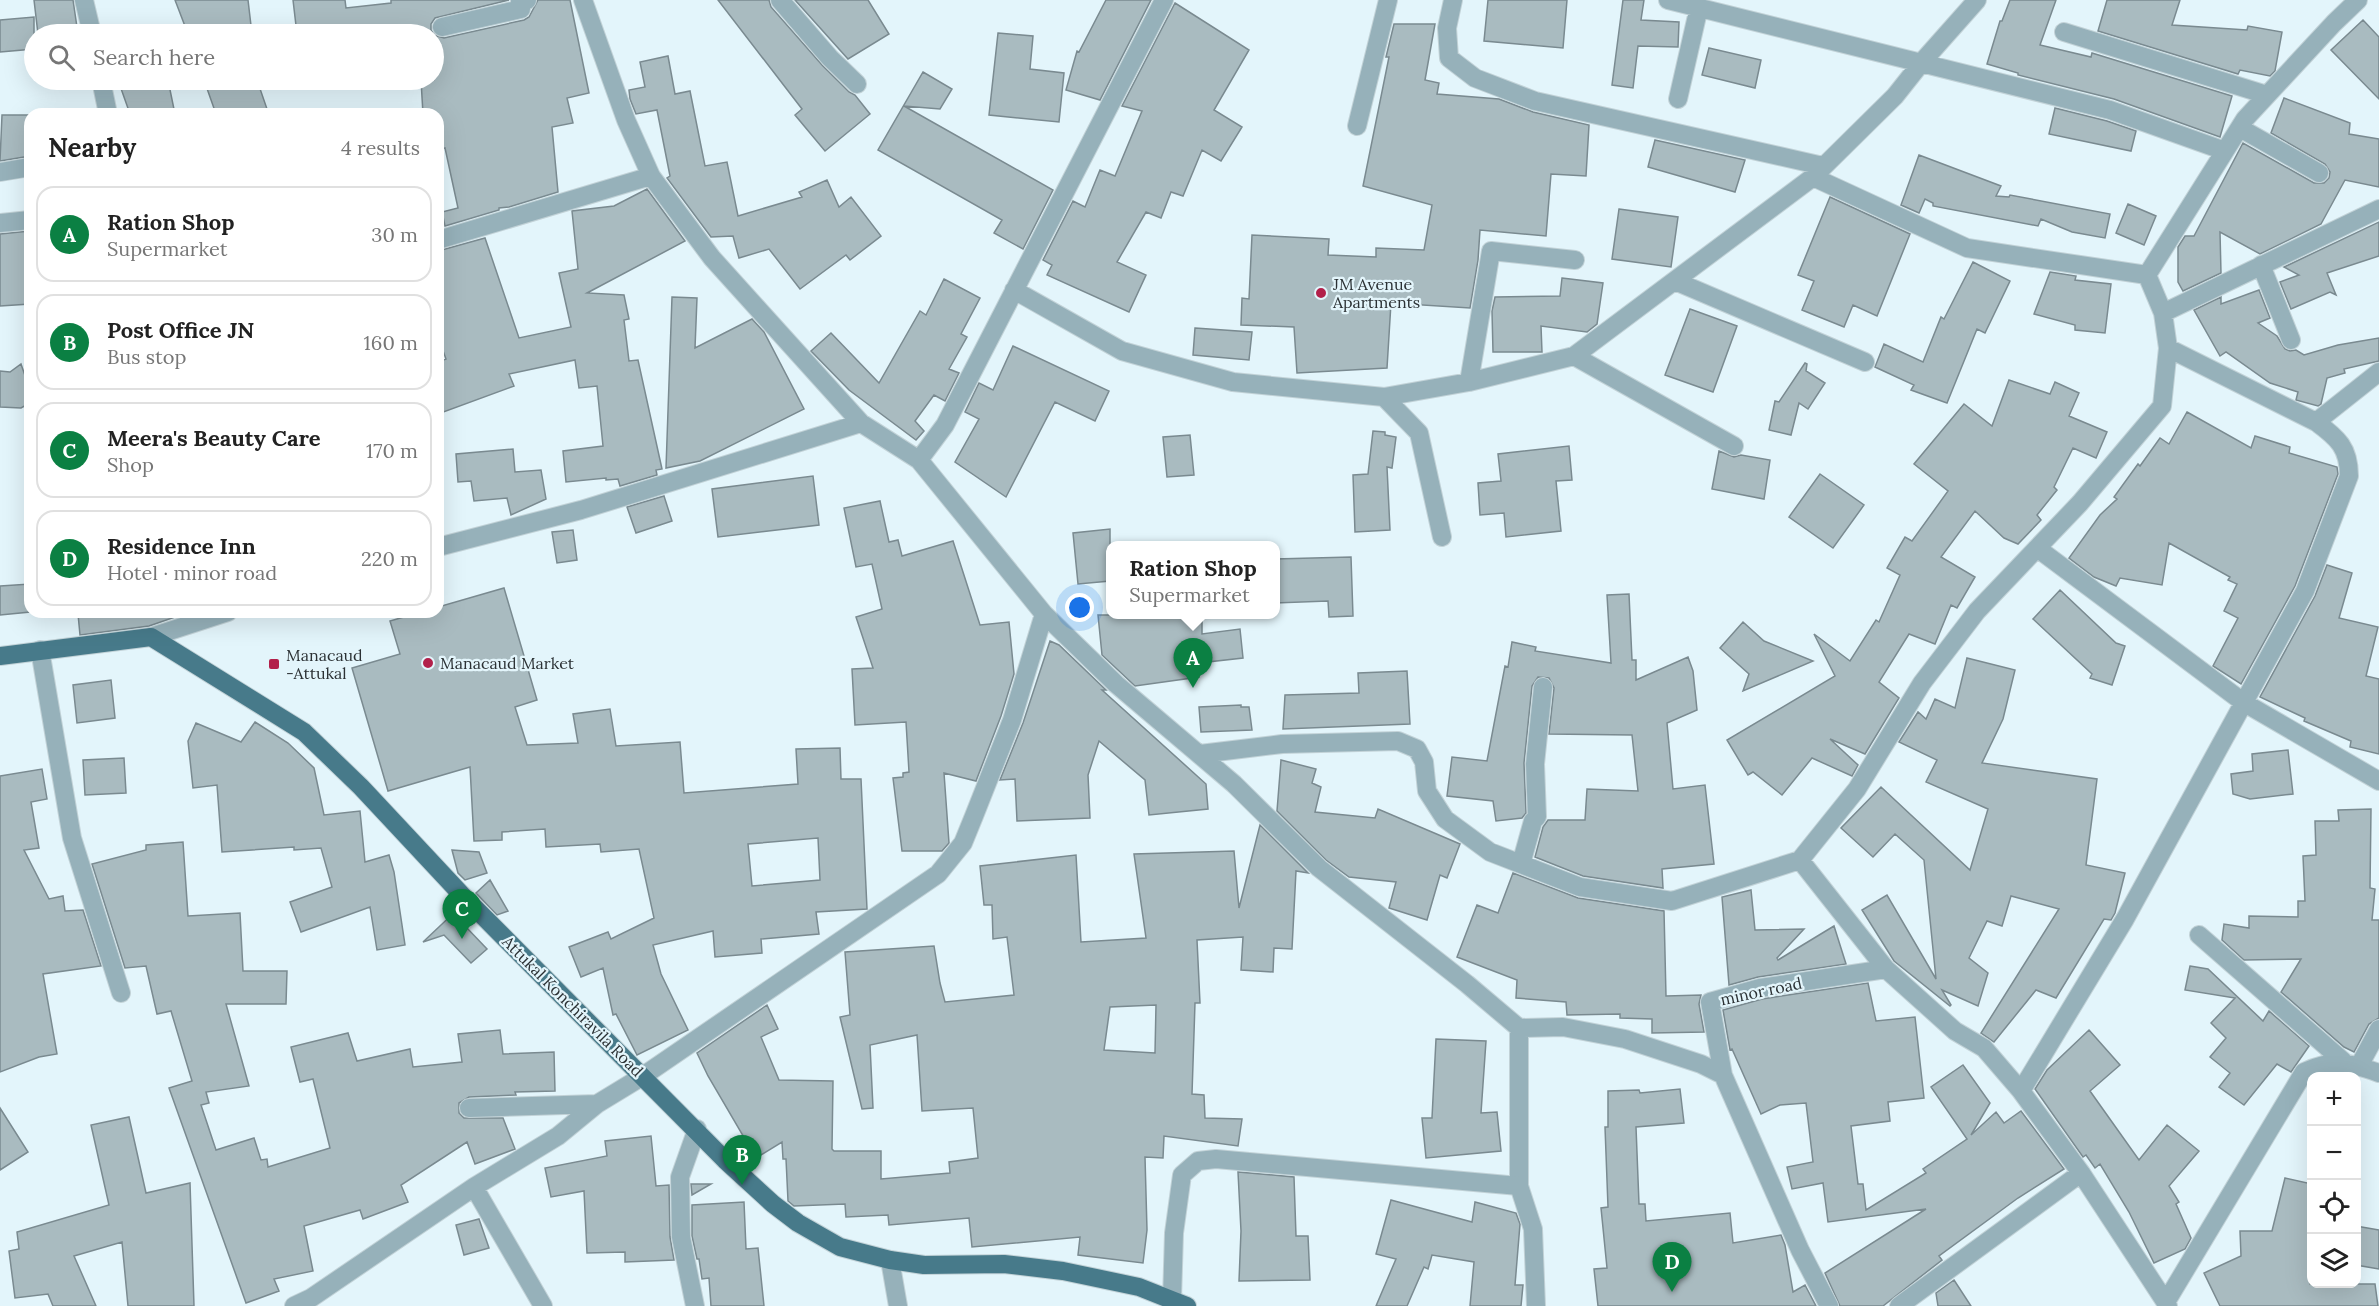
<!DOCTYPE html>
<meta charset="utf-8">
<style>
:root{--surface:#fff;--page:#f6f6f6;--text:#222;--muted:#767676;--line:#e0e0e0;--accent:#0b8043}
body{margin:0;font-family:Lora,serif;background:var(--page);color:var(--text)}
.controls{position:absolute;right:18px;bottom:18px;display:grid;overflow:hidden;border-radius:12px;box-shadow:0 6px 24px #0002}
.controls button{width:54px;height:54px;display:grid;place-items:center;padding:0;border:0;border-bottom:2px solid var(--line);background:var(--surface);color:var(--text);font:30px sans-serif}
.you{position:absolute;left:1080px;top:608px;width:21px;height:21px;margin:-15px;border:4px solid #fff;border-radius:50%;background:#1a73e8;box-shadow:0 0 0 9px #1a73e833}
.badge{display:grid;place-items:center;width:39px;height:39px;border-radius:50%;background:var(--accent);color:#fff;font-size:20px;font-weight:700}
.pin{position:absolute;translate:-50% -50px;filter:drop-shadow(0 2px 3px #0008)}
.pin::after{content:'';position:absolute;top:32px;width:21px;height:18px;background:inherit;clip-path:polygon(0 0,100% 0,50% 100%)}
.popup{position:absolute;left:1106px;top:541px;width:174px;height:78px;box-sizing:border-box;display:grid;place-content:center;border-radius:12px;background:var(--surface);filter:drop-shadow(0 2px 4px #0005);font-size:20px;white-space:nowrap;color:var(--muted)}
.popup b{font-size:22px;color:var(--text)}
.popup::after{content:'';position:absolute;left:50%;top:100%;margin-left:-12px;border:12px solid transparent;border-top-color:var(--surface)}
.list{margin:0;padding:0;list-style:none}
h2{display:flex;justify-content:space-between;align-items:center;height:78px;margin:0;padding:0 24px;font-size:26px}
h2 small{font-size:20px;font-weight:400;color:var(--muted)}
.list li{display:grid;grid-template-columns:39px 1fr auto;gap:18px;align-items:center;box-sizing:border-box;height:96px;margin:0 12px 12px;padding:0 12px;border:2px solid var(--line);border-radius:18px}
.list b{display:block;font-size:22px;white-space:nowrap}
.list p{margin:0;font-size:20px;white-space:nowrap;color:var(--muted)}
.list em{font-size:20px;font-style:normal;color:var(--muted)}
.icon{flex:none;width:33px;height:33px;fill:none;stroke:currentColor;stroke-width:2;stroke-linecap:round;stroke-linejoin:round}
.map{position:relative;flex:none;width:2379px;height:1306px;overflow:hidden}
.search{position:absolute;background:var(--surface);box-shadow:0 6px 24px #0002;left:24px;top:24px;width:420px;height:66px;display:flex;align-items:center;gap:15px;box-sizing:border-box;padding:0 21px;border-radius:33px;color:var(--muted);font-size:22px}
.panel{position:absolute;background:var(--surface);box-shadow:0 6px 24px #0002;left:24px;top:108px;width:420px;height:510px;border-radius:18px}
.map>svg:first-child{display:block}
.building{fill:#a9bbc0;stroke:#7a8a90;stroke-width:1.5;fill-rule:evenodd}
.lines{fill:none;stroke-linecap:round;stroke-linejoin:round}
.minor-casing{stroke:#c2d2d7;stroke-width:20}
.major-casing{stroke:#c2d2d7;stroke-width:20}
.minor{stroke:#96b1ba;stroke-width:18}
.major{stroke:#477a8a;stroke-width:18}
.poi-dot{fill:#b2204a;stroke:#e3f5fb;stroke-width:2}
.labels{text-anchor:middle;stroke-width:4.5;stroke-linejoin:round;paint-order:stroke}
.poi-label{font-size:16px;fill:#2b3134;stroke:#e3f5fb;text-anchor:start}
.street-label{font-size:16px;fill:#2b3134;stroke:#e3f5fb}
</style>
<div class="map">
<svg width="2379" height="1306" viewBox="0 0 2379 1306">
<rect width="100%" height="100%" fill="#e3f5fb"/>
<path class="building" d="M34,0h39l5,34h-40z
M175,0h73l4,34h-64z
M293,0h52l1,8 45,-5v-3h118l-74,18 -4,6v6l3,5 10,3 80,-18 5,-3 9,-17h32l19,93 -22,5 6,25 -21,4 6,65 -49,15 -10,1v2l-54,16 -3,-14 16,-4 -13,-60 -7,2v-36h-15l-2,-34h13v-46h-137z
M718,0h51l2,7 51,58 27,27 6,3 15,19 -45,37 -30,-36 7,-6z
M795,0h73l21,34 -41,25z
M1106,0h45l-51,100 -34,-10 11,-39 2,1z
M1488,0h79l-4,48 -79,-7z
M1623,0h21l-3,20 38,2 -1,25 -40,-1 -5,42 -21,-3z
M2010,0h46l-16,45 51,12 1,-4 140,43 -12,41 -106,-38 -96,-24v-2l-31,-9 13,-43h2z
M2107,0h73l-8,25 75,5 1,-4 34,6 -7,39 -5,5 -30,-6 -2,4 -140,-43z
M1175,3l74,47 -35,60 28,17 -21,34 -19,-11 -19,46 -12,-4 -10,26 -15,-6 -29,50 29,13 -17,37 -82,-37 5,-10 -9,-5 30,-59 12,6 15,-37 15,6 27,-65 -20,-5z
M34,17v32l-34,3v-32z
M2363,20l16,17v62l-48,-49z
M1394,24h41l-10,56 14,3 -2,11 62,5 34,13 56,13 -3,51 -35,-2 -5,62 -66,-6 -2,30 -8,48 -79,-5 -4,65 -90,5 -3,-46 -53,-2 1,-27 7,1 3,-64 77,4 -1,16 48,2v-9l48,2 8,-45 -69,-19 26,-129h-3z
M998,33l35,3 -3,33 34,4 -5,49 -70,-7z
M1709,48l52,12 -6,28 -53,-13z
M668,56l7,38 15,-3 15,75 22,-4 11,54 64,-19 -3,-5 28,-12 12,27 12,-10 30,39 -31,24 -4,-5 -46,34 -31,-40 -30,9 -6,-22 -22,1 -44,-59 3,-2 -13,-66 -21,4 -6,-15 -1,-9 16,-3 -5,-25z
M923,72l29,17 -12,20 -36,-3 149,84 -30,59 -29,-16 8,-13 -124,-70z
M118,80h50l7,34h-45z
M204,80h53l10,29 -13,5h-38z
M2284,98l66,25 -1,11 30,5v48l-34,-7 -24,44 -61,30 -40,-22 1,41 -38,18 -5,-9v-35l7,-11h9l49,-93 71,40h10l5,-5 1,-6 -5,-8 -54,-31z
M2055,108l52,13 29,10 -5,20 -82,-17z
M2,115h28v41l-30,5z
M1655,140l90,20 -10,32 -87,-25z
M1919,155l82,31 -5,10 13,1 1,-2 100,19 -5,24 -33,-6 -31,-13 -3,7 -105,-20v-3l-8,-4 -6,14 -18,-8z
M647,189l38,52 -98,52 37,2 5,24 -5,1 5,41 9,-1 24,109 -6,1 1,5 -37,11 -2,-7 -12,1v-2l-40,4 -3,-31 40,-5 -6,-60 -18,2 -4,-28 -66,14 5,12 -76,28v-52l8,-3 -8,-22v-86l47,-13 34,100 52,-11 -12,-54 19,-4 -6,-58 42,-5z
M1830,197l80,37 -33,82 -24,-11 -9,22 -42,-17 12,-29 -16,-6z
M2128,204l28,12 -12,29 -28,-12z
M1619,209l59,8 -7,50 -59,-8z
M2379,222v34l-52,17 9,22 -6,-3 -39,17 -11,-27 19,-7 -15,-8z
M30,231v73l-30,2v-72z
M1973,262l37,19 -25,52 -8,-4 -30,74 -36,-13 3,-5 -39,-18 9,-23 39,18 18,-45 3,2z
M2050,272l26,4 -1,4 36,4 -6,49 -30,-3v-5l-41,-11z
M1562,278l41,5 -6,41 -10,8 -46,-6 1,26h-49l-1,-41 3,-14 65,-1z
M944,279l36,19 -19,36 6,3 -18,32 10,4 -14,28 -11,-6 -19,26 9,10 -8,9 -67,-50 -38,-39 20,-18 48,50 41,-72 6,4z
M2259,290l11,28 -12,5 19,13 8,13 5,2 6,-1 8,5 34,-10 41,-7v23l-35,8 1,4 -18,5 -6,26 -3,2 -22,-6 2,-8 -28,-9 -44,-31 -6,4 -26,-46 27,-13v7z
M672,297l25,1 -2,50 57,-29 12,13 40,77 -104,52 -34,7z
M1690,309l47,17 -24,66 -48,-17z
M1195,328l57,4 -3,28 -56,-5z
M1013,346l96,45 -14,30 -40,-19 -49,95 -51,-35 24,-43 -14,-7 14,-29 14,7z
M1805,363l2,1 -1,7 19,12 -17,26 -9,-6 -8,32 -22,-5 6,-29 4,1z
M21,364l9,26v13l-9,5 -21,-1v-36l10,1z
M2009,380l41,14 5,-12 24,11 -10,23 38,16 -11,26 -23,-10 -19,39 3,3 -20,25 4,5 -23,24 -14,-6 -29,-27 -34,46 34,20 -18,31 -6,-3 -16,39 -26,-10 -30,48 20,16 -34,56 -35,-15 28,26 -6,11 -40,-18 -30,37 -29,-23 -5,3 -21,-35 108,-64 -21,-42 36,27 26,-41 3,2 21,-47 -13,-7 18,-31 7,4 36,-50 -34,-27 50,-60 28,22z
M2187,412l64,36 4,-12 35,11 -1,6 48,14 1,7 -43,112 -54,98 -28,-18 25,-48 -14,-7 13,-27 -9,-4 2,-3 -61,-34 -7,42 -42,-7 -4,8 -22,-9 -25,-19 31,-43 17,-16 -3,-2 24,-33 2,2 20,-28 9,6z
M1373,431l12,1v3l11,2 -4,31 -5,-1 3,63 -35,2 -2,-57 15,-1z
M1190,435l4,40 -27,2 -4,-40z
M1569,446l3,34 -16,1 5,50 -55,6 -2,-24 -24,2 -2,-32 23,-2 -3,-27z
M513,449l2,23 26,-2 5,29 -35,16 -4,-17 -33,3 -3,-20 -13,1 -2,-28z
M1719,451l15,6 7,-2 29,5 -6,39 -52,-10z
M1820,474l44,31 -31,43 -44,-31z
M813,476l6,49 -101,12 -6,-48z
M664,496l8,25 -36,12 -9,-26z
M880,501l9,41 9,-2 4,16 51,-15 27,84 29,-3 5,52 -13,42 -25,65 -32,-8 5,70 -7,8h-40l-9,-73 10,-1v-4l6,-1 -3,-50 -51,3 -3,-56 21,-1 -17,-51 26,-8 -10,-45 -16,3 -12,-59z
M1110,529v52l-32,3 -5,-51z
M573,530l4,30 -20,3 -5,-31z
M1351,557l2,59 -24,1 -1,-16 -53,2v-44z
M2327,565l25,8 -13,45 39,9 -12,49 13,3v75l-29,-7 1,-6 -47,-20 1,-3 -45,-21 55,-101z
M30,584v28l-30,3v-29z
M504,588l33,112 -22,7 12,38 51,-2 -5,-29 37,-5 6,37 64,-4 4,51 114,-9 -2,-35 44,-1 1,31h20l6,130 -51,3 3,22 -58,5 1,14 -47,4 -2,-26 -60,14 8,29 27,56 -51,25 -21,-41 -3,1 -10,-47 -22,9 -12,-30 39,-15 3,7 43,-21 -15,-69 -38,3 -1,-8 -54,3 -1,-18 -43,3v8l-28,1 -4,-74 -82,24 -36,-123 48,-14 -10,-33 31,-9h17v-5zM818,838l2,42 -68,6 -4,-42z
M2060,590l56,53 9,3 -13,39 -22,-7 2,-4 -59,-55z
M1629,594l3,66h4v20l52,-23 5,14 4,39 -30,13 6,66 32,-4 9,79 -52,5 1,19 -80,-12 -48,-19 8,-30 5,-7h37l2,-31 51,2 -6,-56 -83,-1 5,-46 -5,-10 -11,-1 -6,9 -8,77 2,50 -4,5 -26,3 -3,-20 -46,-5 5,-39 35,4 18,-95 3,1 4,-25 24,5 -1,4 76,12 -4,-68z
M120,612h61v3l-32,11 -69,9 -2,-21z
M1098,615h104v19l38,-5 3,29 -44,5v14l-64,9 -33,-31z
M1743,622l21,19 49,20 -70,30 6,-17 -29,-26z
M1050,641l9,4 47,45h-4l104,94 2,25 -59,6 -4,-35 -46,-39 -11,34 2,43 -73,3 -2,-42 -15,1 23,-57z
M1967,658l48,12 -12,49 -21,44 115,16 -11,86 39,8 -10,40 -4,7 -7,-1 -48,79 -20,-8 -42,52 -13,-9 78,-124 -48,-13 -9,30 -15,-5 -18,37 19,15 -10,33 -36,-16 9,15 -1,1 -56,-45 -32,-51 25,-15 49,84 -12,-119 -29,-26 -22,23 -32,-29 40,-41 89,83 18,-61 -62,-27 11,-22 -38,-18 19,-30 8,7 9,-20 20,9z
M1407,671l3,53 -127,5 2,-34 74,-2 -1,-20z
M111,680l4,38 -38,5 -4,-38z
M1241,705v2h8l3,23 -51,2 -2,-25z
M255,722l33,21 26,25 10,47 36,-4 5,51 24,-7 5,17 11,73 -28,5 -7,-43 -69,25 -11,-30 42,-15 -11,-39 -27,2v-3l-72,5 -5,-67 -24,3 -5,-47 8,-18 45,19z
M2288,750l5,44 -43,5 -17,-5 -2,-20 22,-3 -1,-17z
M124,758l2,35 -41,2 -2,-35z
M1281,760l35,9 -4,14 9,4 -6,25 60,6 3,-9 82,35 -13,34 -7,-3 -13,45 -38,-12 7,-26 -47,-5 -23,-17 -49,-49z
M42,769l5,30 -16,3 8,46 -15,2 25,49 14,-3 2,15 18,-1 18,56 -58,8 14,80 -18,3 -39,15v-296z
M2371,809l-1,79 5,1 -3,31h7v98l-10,6 -15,28 -10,-5 -63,-55 20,-33 -57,1 -22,-20 2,-16 25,4v-12l49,1v-16h7l-2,-45 13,-1 -1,-34h24l-1,-11z
M1260,825l48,48 -12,-2 -4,78 -18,-1 -1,24 -32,-2 2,-33 -46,3 3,63h-5l-3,91 12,1 1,23 37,1 -4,27 -74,-10 -1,22 -18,-1 2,73 -4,33 -65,-8 2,-18 -108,10 -3,-29 -80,7 -1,-10 -42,2 -1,-13 -51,2 -6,-5 -2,-42h-3l-1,-17 -26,16 -48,-82 -11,-23 70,-48 11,24 -17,8 18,43 54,1 -1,68 2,2h47v28l69,-6 -1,-11 29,-4 -5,-50 -51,3 -5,-76 -47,10 3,63 -11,1 -22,-92 10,-2 -5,-63 89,-6 6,37 5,19 69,-7 -7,-58 -14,2 -1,-34h-8l-4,-39 96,-11 5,87 65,-4 -12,-84 100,-3 5,57zM1156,1005l-1,48 -51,-3 6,-43z
M183,842l5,74 52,-3 3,58h44l-1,33h-60l23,82 -43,6 3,11 -8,2 15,45 38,-12 7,22 6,-1 1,8 62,-19 -17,-69 -13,3 -9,-35 57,-14 9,28 53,-12 3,18 49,-5 -4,-28 42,-4 3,24 51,-2 1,39 -40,1 1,3 -47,2 -10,6v10l5,5h39l12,31 -40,15 -8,-22 -66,43 7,17 -45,17 -3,-9 -56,16 9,45 -39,8 5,12 -33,12 -77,-215 23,-7 -21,-70 -14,3 -11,-48 -21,2 -33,-104 54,-14v-5z
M452,850l27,2 8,21 -22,7 -7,-7z
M1513,873l65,25 86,13 2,85 35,-1 -2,9 5,28 -52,1v-14l-32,-1v-4l-53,1 -1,-13 -50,-4 1,-18 -60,-23 20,-52 21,8z
M490,880l18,31 -11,4 -21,-22z
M1751,890l4,40 49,-1 -27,29 1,2 56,-34 12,38 -88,13 -29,8 -7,-88z
M459,908l15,15 -8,4 21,22 -16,14 -27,-28 -21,7z
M2190,966l18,3 55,52 6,-10 40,35 -18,26 -14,-8 -33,41 -25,-18 11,-14 -20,-16 16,-19 -15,-15 24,-25 -50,-8z
M1868,983l8,38 39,-4 9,81 -36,4 2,19 -39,5 7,58h5l3,26 60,-37 -3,-4 44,-30 -36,-52 32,-22 27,38 -19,32 25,-23 8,11 17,-12 43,58 -46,29 -79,58 3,4 -59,46h-43l-15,-33 101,-64 -98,13 -5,-39 -31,6 -5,-22 26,-5 -7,-59 -26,2 -19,9 -29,-65 -2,1 -7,-40 39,-11z
M2089,1030l31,35 -30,26 49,69 28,-35 32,26 -30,35 10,16 -3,2 15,34 -6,11 -31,14 -25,-51 -29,-48 -5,4 -9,-13 -3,2 -48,-68 12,-19z
M1436,1039l50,2 -5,72 16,-1 4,39 -75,7 -4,-40h10z
M1680,1089l4,34 -48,4 3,77h6l1,17 84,-8 3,30 48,-8 4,10 8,47 12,-7 11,21h-218l-4,-37 13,-1 -6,-60 7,-1 -3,-80h3v-36l31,-1 1,3z
M0,1108l28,44 -28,18z
M129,1117l17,76 44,-10 4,123h-66l-6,-64 -48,14 22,50h-43l-5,-12 -33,4 -6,-47 10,-2 -2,-17 92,-27 -18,-80z
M651,1136l5,50 13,-1 1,52 4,23 -49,2v-10l-38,1 -3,-62 -33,6 -6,-29 62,-12 -2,-15z
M1238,1172l56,5 2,59h12l2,44 -71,1 2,-50z
M2285,1178l27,6v26l-4,-1 2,75h65l3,22h-158l-16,-33 37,-17 -1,-25h32z
M691,1184h20l-19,11z
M1391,1200l81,22 3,-20 41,11 4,11 -5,61h8l-2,21h-51l4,-44 -42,-7 -4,14 -4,-2 -17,39h-31l20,-47 -20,-5z
M744,1202l2,47 12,-1 6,58h-53l-2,-28 -7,1 -3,-20h-2l-5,-23v-31z
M479,1219l10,29 -25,7 -8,-30z
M2356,1226l23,4v39l-23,-4z
M1954,1280l17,26h-33l-2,-13z"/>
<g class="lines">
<g class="minor-casing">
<path id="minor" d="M84,0l8,34
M583,0l43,120 25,56 61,82 149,165
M780,0l50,58 27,26
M1453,0l-6,28 2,30 26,20 60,23 288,65
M1668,0l442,110 115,41
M442,27l79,-18 -1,-8 7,-1
M2064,32l203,63
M101,80l7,34
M1678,99l21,-92
M1357,126l31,-126
M2240,128l79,45
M0,172l30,-5
M0,223l30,-3
M438,240l213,-64
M2261,265l30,75
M2147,275l98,-156 89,-96 24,-23
M1675,281l190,81
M1014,290l108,61 111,31 151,15 85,-15 105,-26 239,-179 82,-81 27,-34 55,-62
M2163,313l216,-104
M1574,356l160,90
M1469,382l22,-131 84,9
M1384,397l35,36 23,104
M2316,422l63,-50
M919,460l26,-35 219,-425
M2037,548l206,154 136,79
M1044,614l72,70 118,100 85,84 148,116 52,44 44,-1 62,12 76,25 22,11 77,175 29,56
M151,637l77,-25
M40,650l32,188 49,155
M1200,754l82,-10 116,-3 19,8 7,13 3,29 18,28 45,33 90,35 92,14 128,-41 57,-71 65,-106 55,-72 103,-108 82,-97 6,-58 -5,-35 -16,-38 -180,-27 -154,-71
M1800,860l86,109 69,62 29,17 37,43 60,82 87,133
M1521,864l12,-43 4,-4 -2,-53 8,-77
M2199,935l144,126
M1519,1028v158l14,43 3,77
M2359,1066l20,-37
M1723,1075l-13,-73 50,-14 126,-19
M2021,1091l104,-172 180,-328 44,-115c0,-28 -11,-38 -33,-54l-148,-74
M469,1108l128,-4
M474,1187l69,119
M890,1260l8,46
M1172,1300l2,-67 8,-58 16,-14 18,-2 303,27
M2166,1302l138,-230c31,-14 44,-10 75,1
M294,1306l17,-8 163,-111 84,-51 39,-32 46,-28 295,-202 25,-31 11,-27 38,-96 32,-106 -125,-154 -58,-37 -280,87 -143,37
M695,1306l-14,-69 -1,-60 17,-48
M1899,1306l182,-133"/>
</g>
<g class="major-casing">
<path id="major" d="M0,656l151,-19 153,95 57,55 100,107 264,266 48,44 25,19 42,24 50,13 34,5 80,-1 59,7 76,16 48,19"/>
</g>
<use href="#minor" class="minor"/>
<use href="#major" class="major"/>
</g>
<g class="poi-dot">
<circle cx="1321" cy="293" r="6"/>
<circle cx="428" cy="663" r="6"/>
<rect x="268" y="658" width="12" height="12" rx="3"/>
</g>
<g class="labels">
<g class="poi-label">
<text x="1333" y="290">JM Avenue<tspan x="1333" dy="18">Apartments</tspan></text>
<text x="286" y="661">Manacaud<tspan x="286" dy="18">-Attukal</tspan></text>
<text x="440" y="669">Manacaud Market</text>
</g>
<g class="street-label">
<text transform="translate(1761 991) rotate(-12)" y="6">minor road</text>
<text transform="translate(573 1006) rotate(45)" y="6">Attukal Konchiravila Road</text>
</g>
</g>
</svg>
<div class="controls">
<button>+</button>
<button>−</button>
<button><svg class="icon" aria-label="locate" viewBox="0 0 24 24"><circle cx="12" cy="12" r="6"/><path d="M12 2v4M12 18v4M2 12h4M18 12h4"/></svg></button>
<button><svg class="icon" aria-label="layers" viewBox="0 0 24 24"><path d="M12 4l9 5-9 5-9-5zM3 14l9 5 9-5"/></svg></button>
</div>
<div class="you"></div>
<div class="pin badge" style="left:1193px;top:688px">A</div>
<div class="popup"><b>Ration Shop</b>Supermarket</div>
<div class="pin badge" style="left:742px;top:1185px">B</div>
<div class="pin badge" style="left:462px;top:939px">C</div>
<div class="pin badge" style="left:1672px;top:1292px">D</div>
<div class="search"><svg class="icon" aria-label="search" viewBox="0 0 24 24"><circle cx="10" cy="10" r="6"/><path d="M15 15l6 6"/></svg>Search here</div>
<section class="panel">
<h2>Nearby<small>4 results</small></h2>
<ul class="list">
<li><span class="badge">A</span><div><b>Ration Shop</b><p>Supermarket</p></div><em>30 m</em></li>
<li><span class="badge">B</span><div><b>Post Office JN</b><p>Bus stop</p></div><em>160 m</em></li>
<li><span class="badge">C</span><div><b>Meera's Beauty Care</b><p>Shop</p></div><em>170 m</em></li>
<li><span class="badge">D</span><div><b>Residence Inn</b><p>Hotel · minor road</p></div><em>220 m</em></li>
</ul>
</section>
</div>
